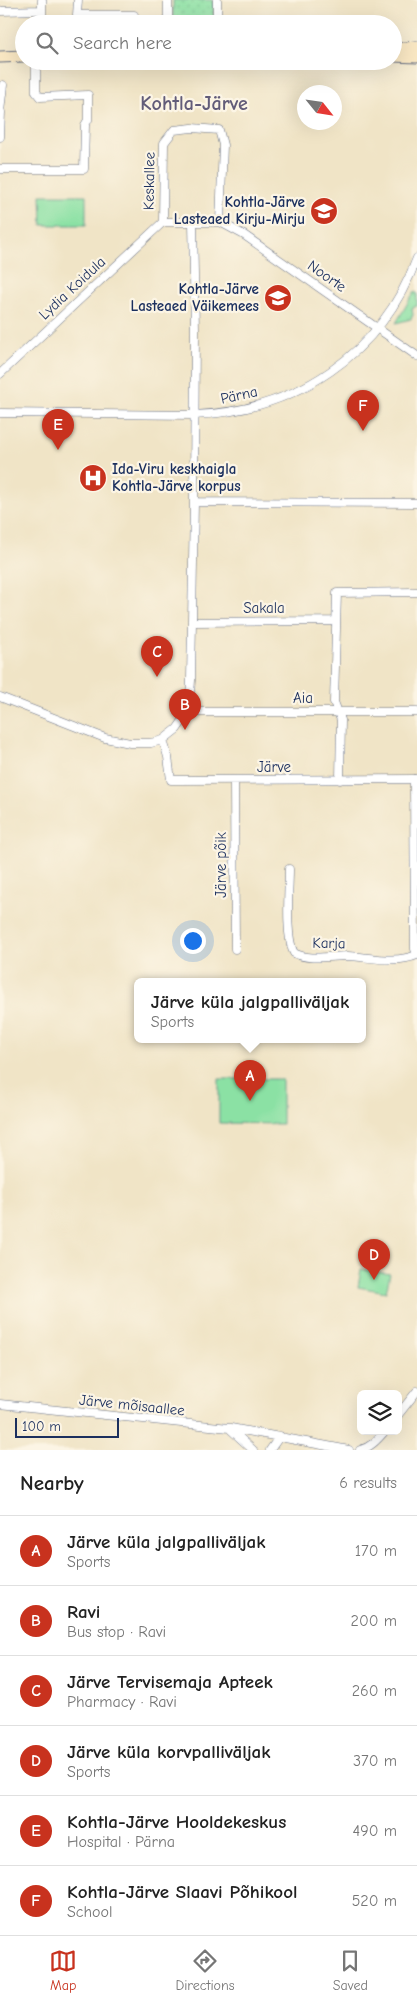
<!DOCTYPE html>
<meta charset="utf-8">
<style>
:root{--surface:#fff;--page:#f2f2f2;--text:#222;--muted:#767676;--line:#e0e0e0;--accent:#c8321e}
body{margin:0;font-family:"Comic Neue",sans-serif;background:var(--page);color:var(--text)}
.controls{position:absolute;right:15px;bottom:15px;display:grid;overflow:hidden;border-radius:8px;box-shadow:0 5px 20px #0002}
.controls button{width:45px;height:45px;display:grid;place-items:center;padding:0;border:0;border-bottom:1px solid var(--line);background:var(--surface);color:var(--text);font:25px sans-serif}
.compass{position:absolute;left:297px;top:85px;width:45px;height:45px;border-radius:50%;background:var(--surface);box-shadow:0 5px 20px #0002;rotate:120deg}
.scale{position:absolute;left:15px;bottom:12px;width:104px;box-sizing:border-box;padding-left:5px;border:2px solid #1b2f5e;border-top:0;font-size:14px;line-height:18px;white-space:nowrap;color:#1b2f5e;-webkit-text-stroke:4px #fcf5e5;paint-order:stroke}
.you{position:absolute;left:192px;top:940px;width:18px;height:18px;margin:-12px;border:4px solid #fff;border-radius:50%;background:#1a73e8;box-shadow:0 0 0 8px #1a73e833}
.badge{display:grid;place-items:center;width:32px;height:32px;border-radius:50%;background:var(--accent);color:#fff;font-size:16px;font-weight:700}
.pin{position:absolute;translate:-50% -41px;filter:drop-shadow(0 1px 2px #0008)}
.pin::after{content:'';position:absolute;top:26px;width:18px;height:15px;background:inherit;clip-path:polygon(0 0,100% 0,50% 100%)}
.popup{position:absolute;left:134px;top:978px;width:232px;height:65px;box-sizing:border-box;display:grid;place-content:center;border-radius:8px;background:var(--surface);filter:drop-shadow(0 1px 4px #0005);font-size:16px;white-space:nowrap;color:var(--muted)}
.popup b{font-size:19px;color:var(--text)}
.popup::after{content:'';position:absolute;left:50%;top:100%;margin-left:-10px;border:10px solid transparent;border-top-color:var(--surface)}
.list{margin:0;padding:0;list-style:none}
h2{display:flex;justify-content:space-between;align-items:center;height:65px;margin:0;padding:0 20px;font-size:21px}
h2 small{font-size:16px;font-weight:400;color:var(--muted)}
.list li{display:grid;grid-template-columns:32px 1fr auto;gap:15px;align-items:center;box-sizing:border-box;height:70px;padding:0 20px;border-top:1px solid var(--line)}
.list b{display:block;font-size:19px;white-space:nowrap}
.list p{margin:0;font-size:16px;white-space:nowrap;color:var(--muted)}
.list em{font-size:16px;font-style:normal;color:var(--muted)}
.icon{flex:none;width:28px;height:28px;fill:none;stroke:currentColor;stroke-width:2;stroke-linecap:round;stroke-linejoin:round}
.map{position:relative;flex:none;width:417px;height:1450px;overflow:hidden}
.search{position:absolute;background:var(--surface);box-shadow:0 5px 20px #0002;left:15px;right:15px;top:15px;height:55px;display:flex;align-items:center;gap:12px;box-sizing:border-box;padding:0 18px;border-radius:28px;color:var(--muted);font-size:19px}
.sheet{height:485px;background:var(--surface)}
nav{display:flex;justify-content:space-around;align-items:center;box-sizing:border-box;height:70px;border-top:1px solid var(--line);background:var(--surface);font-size:14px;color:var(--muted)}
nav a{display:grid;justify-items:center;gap:2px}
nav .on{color:var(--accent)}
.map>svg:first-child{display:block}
.grass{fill:url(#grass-tufts);stroke:#538881}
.park{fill:url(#park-dots);stroke:#538881}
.pitch{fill:#8be1a4;stroke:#538881}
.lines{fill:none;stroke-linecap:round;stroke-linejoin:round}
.minor-casing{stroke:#666e82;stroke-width:9}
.secondary-casing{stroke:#666e82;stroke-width:13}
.minor{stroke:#fff;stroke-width:8}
.secondary{stroke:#f9e7c3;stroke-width:11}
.labels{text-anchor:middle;stroke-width:4.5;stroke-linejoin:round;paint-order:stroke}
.street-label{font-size:15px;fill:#1b2f5e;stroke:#fcf5e5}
.poi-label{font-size:15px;font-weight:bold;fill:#1b2f5e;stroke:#fcf5e5;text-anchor:end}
.district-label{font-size:20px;font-weight:bold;fill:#625c79;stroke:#fcf5e5}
</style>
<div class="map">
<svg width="417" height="1450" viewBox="0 0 417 1450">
<defs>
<pattern id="grass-tufts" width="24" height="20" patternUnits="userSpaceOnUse" patternTransform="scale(1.25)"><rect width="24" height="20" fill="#8be1a4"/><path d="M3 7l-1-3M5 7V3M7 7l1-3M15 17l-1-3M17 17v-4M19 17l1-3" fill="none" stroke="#77c190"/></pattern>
<pattern id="park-dots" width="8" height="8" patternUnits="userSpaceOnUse" patternTransform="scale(1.25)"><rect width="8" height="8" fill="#8be1a4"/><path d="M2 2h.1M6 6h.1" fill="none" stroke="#77c190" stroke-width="1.8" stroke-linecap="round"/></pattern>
</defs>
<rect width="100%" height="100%" fill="#fcf5e5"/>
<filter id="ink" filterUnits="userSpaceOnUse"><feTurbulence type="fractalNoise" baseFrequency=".02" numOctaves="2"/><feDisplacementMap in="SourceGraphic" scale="10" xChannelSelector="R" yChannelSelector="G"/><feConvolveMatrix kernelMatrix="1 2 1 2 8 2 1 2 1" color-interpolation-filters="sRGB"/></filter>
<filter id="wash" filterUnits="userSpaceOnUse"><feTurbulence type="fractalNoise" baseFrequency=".0096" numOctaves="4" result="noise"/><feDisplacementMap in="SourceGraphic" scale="20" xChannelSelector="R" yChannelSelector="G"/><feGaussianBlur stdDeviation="1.12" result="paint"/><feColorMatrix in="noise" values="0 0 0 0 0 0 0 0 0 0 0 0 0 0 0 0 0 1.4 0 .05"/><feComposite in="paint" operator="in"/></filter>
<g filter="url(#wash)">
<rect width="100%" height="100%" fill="#f0e4c6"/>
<path class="grass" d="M414,292l3,1v13l-5,2 1,7 -2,4 -15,4z"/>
<path class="park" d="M173,0h40l1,24h-41z"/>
<path class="pitch" d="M41,195h45v30h-44z
M219,1079h63v45l-63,-1z
M361,1269l29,5 -4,18 -28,-5z"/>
</g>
<g filter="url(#ink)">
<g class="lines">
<g class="minor-casing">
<path id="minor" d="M78,0l-1,15h57
M0,11l42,-1
M42,24v-24
M168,24v-24
M217,24v-24
M0,112l3,-27
M0,137l1,-25
M0,169h84l1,-44 3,-5v-25l-48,2 -4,-5v-31
M163,222h57l24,13 173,121
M163,222l1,-79 10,-13 18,-2 27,2 4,15 -3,77
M0,374l163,-152
M0,413l194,2c102,-4 187,-60 223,-157
M194,502l223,1
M192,622l143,-1
M0,697l105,41 25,5h21l12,-3 14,-11 12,-17 2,-32 3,-178 1,-172 -2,-109
M189,712h228
M163,740l5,17 3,23 246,-1
M414,779l1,170 2,6
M340,780l1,-60 -7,-18 3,-109 80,-1
M234,781l1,168
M289,869c0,20 -4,68 5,84 15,8 36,3 54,3 22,1 47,8 69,-1
M0,1404l229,24 24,22
M398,1415l19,-24
M231,1428l118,22
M270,1450l10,-14
M360,1450c11,-3 17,-10 25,-19"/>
</g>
<g class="secondary-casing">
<path id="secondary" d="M393,49l24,-2
M393,56l24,1
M0,57l24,-1"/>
</g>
<use href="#minor" class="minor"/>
<use href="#secondary" class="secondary"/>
</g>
</g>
<defs>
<g id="school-disc" transform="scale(1.4375)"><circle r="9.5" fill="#c8321e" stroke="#fcf5e5"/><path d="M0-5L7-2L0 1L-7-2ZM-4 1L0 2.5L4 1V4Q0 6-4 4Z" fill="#fff"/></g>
<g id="hospital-disc" transform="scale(1.4375)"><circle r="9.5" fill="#c8321e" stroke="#fcf5e5"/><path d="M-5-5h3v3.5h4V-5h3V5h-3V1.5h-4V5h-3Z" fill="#fff"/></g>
</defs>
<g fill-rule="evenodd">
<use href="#school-disc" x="324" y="211"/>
<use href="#school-disc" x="278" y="298"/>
<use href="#hospital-disc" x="93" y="478"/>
</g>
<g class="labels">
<g class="street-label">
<text transform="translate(149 181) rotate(-89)" y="5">Keskallee</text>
<text transform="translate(327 276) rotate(35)" y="5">Noorte</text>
<text transform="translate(72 288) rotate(-43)" y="5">Lydia Koidula</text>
<text transform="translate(239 395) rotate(-12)" y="5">Pärna</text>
<text x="264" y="613">Sakala</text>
<text x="303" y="703">Aia</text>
<text x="274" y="772">Järve</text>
<text transform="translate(221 865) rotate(-90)" y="5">Järve põik</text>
<text transform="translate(329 943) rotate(1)" y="5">Karja</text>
<text transform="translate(132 1405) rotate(6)" y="5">Järve mõisaallee</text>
</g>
<g class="poi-label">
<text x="305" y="207">Kohtla-Järve<tspan x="305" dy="17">Lasteaed Kirju-Mirju</tspan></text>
<text x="259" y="294">Kohtla-Järve<tspan x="259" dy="17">Lasteaed Väikemees</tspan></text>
<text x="112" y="474" text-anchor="start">Ida-Viru keskhaigla<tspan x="112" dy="17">Kohtla-Järve korpus</tspan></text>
</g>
<g class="district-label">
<text x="194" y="110">Kohtla-Järve</text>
</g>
</g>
</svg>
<div class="controls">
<button><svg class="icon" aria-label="layers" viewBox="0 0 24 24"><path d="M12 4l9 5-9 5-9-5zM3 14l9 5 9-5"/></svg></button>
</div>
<svg class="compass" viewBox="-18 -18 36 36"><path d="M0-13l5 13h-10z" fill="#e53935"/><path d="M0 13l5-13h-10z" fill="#767676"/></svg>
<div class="scale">100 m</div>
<div class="you"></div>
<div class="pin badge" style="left:250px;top:1101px">A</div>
<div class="popup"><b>Järve küla jalgpalliväljak</b>Sports</div>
<div class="pin badge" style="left:185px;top:730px">B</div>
<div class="pin badge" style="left:157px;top:677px">C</div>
<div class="pin badge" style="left:374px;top:1280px">D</div>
<div class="pin badge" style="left:58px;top:450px">E</div>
<div class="pin badge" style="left:363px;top:431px">F</div>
<div class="search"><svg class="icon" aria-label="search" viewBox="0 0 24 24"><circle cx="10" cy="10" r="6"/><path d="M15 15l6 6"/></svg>Search here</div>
</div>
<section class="sheet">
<h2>Nearby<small>6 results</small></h2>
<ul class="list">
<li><span class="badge">A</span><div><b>Järve küla jalgpalliväljak</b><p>Sports</p></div><em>170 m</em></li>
<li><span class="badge">B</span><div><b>Ravi</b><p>Bus stop · Ravi</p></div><em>200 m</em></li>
<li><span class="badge">C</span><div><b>Järve Tervisemaja Apteek</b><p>Pharmacy · Ravi</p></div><em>260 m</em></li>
<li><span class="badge">D</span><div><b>Järve küla korvpalliväljak</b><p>Sports</p></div><em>370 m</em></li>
<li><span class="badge">E</span><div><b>Kohtla-Järve Hooldekeskus</b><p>Hospital · Pärna</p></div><em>490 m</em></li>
<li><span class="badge">F</span><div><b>Kohtla-Järve Slaavi Põhikool</b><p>School</p></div><em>520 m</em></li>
</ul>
</section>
<nav>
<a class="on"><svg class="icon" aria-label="map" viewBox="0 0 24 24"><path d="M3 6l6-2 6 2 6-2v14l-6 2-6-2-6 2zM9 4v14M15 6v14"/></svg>Map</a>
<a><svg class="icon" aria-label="directions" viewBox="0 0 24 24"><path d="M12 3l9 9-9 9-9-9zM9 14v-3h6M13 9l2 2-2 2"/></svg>Directions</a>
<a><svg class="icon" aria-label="saved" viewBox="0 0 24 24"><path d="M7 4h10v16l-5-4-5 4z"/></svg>Saved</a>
</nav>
